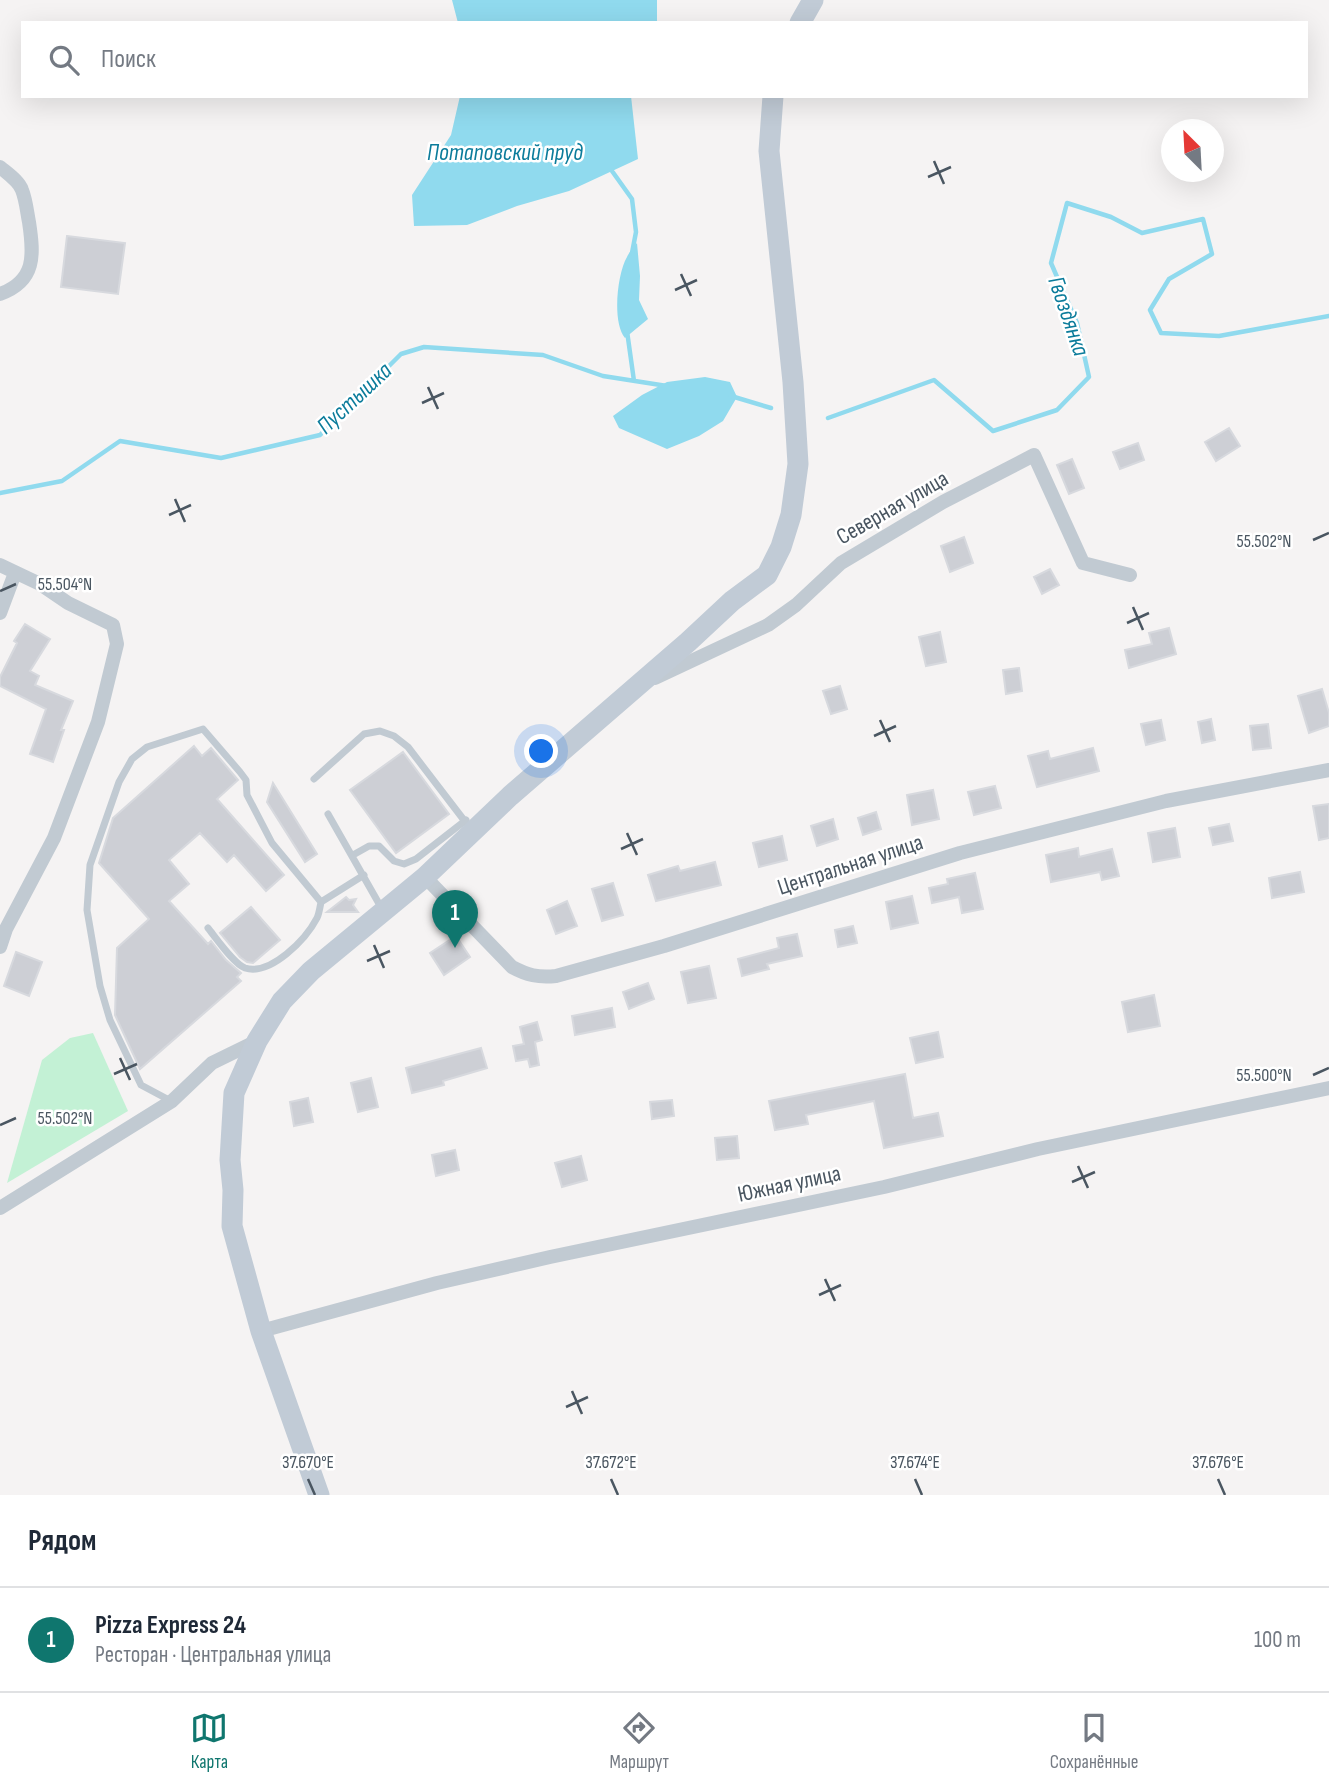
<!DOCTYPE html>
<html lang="ru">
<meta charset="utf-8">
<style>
:root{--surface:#fff;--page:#f6f6f7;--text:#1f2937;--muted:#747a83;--line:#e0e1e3;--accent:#0f766e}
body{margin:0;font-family:"Sofia Sans Condensed",sans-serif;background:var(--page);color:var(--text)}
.compass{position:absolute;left:1161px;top:119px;width:63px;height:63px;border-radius:50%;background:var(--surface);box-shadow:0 7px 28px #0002;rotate:336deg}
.you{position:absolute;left:542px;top:752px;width:24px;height:24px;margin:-18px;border:5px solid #fff;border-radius:50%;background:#1a73e8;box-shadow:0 0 0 10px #1a73e833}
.badge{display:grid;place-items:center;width:46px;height:46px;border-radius:50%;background:var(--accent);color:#fff;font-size:23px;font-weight:700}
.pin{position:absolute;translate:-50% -58px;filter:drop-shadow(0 2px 4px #0008)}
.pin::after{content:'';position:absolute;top:37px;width:24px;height:21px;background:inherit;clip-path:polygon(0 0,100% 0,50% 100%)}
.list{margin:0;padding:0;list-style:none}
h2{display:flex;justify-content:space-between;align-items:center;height:91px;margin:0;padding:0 28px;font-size:30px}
h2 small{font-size:23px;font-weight:400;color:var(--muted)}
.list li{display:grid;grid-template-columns:46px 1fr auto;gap:21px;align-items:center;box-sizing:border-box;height:105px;padding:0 28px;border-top:2px solid var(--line)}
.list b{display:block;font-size:26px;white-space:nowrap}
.list p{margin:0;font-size:23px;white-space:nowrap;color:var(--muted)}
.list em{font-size:23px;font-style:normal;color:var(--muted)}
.icon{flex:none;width:38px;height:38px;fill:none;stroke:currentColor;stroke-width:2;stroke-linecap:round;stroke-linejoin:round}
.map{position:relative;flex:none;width:1329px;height:1495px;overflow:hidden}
.search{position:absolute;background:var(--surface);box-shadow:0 7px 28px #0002;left:21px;right:21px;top:21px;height:77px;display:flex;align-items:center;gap:18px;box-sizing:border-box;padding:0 24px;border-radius:0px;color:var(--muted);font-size:26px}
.sheet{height:196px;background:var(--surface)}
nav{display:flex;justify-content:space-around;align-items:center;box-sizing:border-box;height:98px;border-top:2px solid var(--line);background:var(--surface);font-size:19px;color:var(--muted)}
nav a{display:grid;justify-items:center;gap:4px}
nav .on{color:var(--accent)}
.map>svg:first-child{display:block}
.green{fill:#c3f1d5}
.water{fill:#90daee}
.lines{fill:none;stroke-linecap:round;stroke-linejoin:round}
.stream{stroke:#90daee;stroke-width:4.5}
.building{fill:#cdcfd5;stroke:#d7d9de;stroke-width:2}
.service{stroke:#c1cad2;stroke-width:7}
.minor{stroke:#c1cad2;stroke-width:14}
.secondary{stroke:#c1cbd6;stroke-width:21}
.ticks{fill:none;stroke:#4a5661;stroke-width:2.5}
.labels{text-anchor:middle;stroke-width:5;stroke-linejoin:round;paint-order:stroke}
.street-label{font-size:23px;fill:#4a5661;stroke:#fff}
.water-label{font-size:24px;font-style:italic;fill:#0c7c9b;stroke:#fff}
.ticks-label{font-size:18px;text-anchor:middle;fill:#4a5661;stroke:#fff;stroke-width:5;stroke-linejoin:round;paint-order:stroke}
</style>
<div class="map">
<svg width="1329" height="1495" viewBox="0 0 1329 1495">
<rect width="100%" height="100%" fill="#f5f3f3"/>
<path class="green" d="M93,1033l35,78 -121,72 35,-123 28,-22z"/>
<path class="water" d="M452,0h205v21l-1,2h-198z
M460,96h171l7,63 -69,32 -52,15 -50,19 -53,1 -2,-31 39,-60z
M637,243l3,33 -1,24 9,19 -23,19c-13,-15 -8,-64 2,-81 2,-5 7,-10 10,-14z
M705,377l25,5 7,15 -14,24 -24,15 -32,13 -48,-21 -6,-12 29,-21 25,-13z"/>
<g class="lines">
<path class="stream" d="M612,167v4l20,28 4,33 -4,21
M627,331l7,50
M731,396l40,12
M828,418l106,-38 59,51 64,-21 32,-33 -12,-54 -26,-60 16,-60 44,14 31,16 61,-14 9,35 -43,25 -19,31 11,23 58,3 110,-20
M0,493l62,-12 58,-40 101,17 99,-23 81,-81 23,-7 119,8 60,21 64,10"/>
</g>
<path class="building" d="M67,236l58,7 -7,51 -57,-7z
M1229,428l11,18 -24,15 -11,-19z
M1138,443l6,17 -24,9 -7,-17z
M1072,459l12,29 -15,6 -12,-29z
M964,537l9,26 -23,9 -9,-26z
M1050,569l9,16 -17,9 -8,-17z
M25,624l25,15 -20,32 9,5 -4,9 38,16 -12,29h3l-11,32 -23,-8 16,-45 -46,-23v-9l17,-34 -3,-2z
M1169,628l7,26 -47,14 -4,-18 27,-6 -3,-11z
M940,632l6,30 -20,4 -7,-29z
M1019,668l3,23 -16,3 -3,-24z
M840,686l7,23 -16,5 -8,-23z
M1322,689l7,24v13l-20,7 -11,-37z
M1211,719l4,21 -13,3 -4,-21z
M1161,720l4,20 -19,5 -5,-21z
M1268,724l3,24 -18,2 -3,-24z
M194,746l8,10 9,-8 27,32 -21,19 67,76 -18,16 -32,-36 -7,7 -27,-29 -31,27 20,24 -20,17 39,43 3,-3 15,19 15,13 -4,4 4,4 -101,88 -25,-54 2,-67 32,-29 -50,-56 14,-45z
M1093,748l6,23 -62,16 -9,-31 20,-5 2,8z
M403,752l46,62 -53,39 -46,-63z
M273,783l44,71 -12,8 -38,-60z
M995,786l6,22 -27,7 -6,-23z
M933,790l6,29 -27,6 -5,-30z
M1329,804v34l-10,2 -6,-34z
M876,812l5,17 -18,6 -5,-17z
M833,819l5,20 -21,7 -6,-20z
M1229,824l4,17 -20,4 -4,-17z
M1175,828l5,29 -27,5 -5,-29z
M782,836l5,24 -28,7 -6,-24z
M1078,848l1,9 33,-8 7,27 -17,4 -2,-8 -49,10 -5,-27z
M715,862l6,23 -65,16 -8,-26 30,-9 2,5z
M1300,872l4,20 -32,6 -3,-20z
M975,873l8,36 -21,4 -3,-16 -27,6 -3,-15 19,-4 -1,-5z
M613,883l10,32 -21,6 -10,-32z
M912,896l6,27 -27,6 -5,-27z
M346,897l3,3 7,-1 -3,6 5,7h-31z
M567,901l10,25 -21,8 -9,-24z
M251,907l29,33 -27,23 -6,-1 -7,-5 -20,-24z
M853,926l4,17 -19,4 -3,-17z
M797,934l5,22 -35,8 2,5 -27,7 -4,-17 41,-11 -2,-10z
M456,936l14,21 -26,18 -14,-22z
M16,952l26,10 -13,34 -25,-10z
M709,966l7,32 -28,5 -7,-31z
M648,983l6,16 -25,10 -6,-17z
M1154,995l6,31 -32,6 -6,-30z
M612,1008l3,19 -40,8 -3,-19z
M537,1022l5,18 -7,2 4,23 -9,2 -2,-8 -12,2 -3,-15 11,-2 -4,-17z
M938,1032l5,25 -27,6 -6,-25z
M481,1048l6,20 -44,13 1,4 -32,8 -6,-25z
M905,1074l8,44 25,-5 5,23 -59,12 -10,-47 -68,14 2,9 -33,6 -6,-29z
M371,1078l7,29 -20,5 -7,-29z
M308,1098l5,24 -19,4 -4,-24z
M672,1100l2,16 -22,3 -2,-17z
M737,1136l2,22 -22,2 -2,-22z
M455,1150l4,20 -23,6 -4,-21z
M581,1156l6,24 -25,7 -7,-24z"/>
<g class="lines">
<path class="service" d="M314,779l50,-45 16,-3 14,5 14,11 62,81
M328,814l54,95
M353,855l16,-9h10l15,15 10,3 12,-5 50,-39
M208,928c8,10 26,36 37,40 26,8 61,-29 72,-50 2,-4 3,-11 4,-16l43,-27
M171,1101l-30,-16 -31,-65 -10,-34 -13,-76 3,-45 29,-83 13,-23 15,-12 56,-18 37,43 6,8 1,15 25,48 49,59"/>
<path class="minor" d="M0,167c7,6 19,14 22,23 4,10 5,22 7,32 5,33 7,59 -29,72
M0,565l40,19 28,19 45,22 4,19 -19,78 -44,116 -48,91 -6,18
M0,613l15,-40
M655,678l113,-53 28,-20 45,-42 102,-61 91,-47 49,108 47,12
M425,877l87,90c15,8 26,11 44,9l108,-30 296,-93 206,-52 163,-31
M0,1208l172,-107 40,-38 45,-22
M261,1331l176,-48 113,-26 334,-70 154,-38 291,-61"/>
<path class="secondary" d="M800,23l13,-23
M319,1495l-58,-164 -29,-105 1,-36 -3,-30 4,-67 23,-52 25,-40 29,-30 114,-94 85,-81 178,-154 44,-41 35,-26 14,-28 10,-32 7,-51 -5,-82 -24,-231 4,-55"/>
</g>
<path class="ticks" d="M934,161l10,23M928,177l23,-10M681,274l10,22M675,290l22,-10M428,387l10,22M422,403l22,-10M175,499l10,23M169,515l22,-10M1313,540l16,-7M0,591l16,-7M1133,607l10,23M1127,623l22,-10M880,720l10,22M874,736l22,-10M627,833l10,22M621,849l22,-10M374,945l10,23M367,961l23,-10M120,1058l10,22M114,1074l23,-10M1313,1075l16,-7M0,1125l16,-7M1078,1166l10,22M1072,1182l23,-10M825,1279l10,22M819,1295l22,-10M572,1391l10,23M566,1407l22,-10M308,1479l7,16M611,1479l7,16M915,1479l7,16M1218,1479l7,16"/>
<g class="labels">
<g class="street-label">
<text transform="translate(892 507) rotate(-30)" y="8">Северная улица</text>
<text transform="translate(850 864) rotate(-18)" y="8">Центральная улица</text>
<text transform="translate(789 1183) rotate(-12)" y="8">Южная улица</text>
</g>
<g class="water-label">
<text x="505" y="160">Потаповский пруд</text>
<text transform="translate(1069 316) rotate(71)" y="8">Гвоздянка</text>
<text transform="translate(354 398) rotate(-43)" y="8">Пустышка</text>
</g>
</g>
<g class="ticks-label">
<text x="1264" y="547">55.502°N</text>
<text x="65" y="590">55.504°N</text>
<text x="1264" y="1081">55.500°N</text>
<text x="65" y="1124">55.502°N</text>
<text x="308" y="1468">37.670°E</text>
<text x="611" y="1468">37.672°E</text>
<text x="915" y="1468">37.674°E</text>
<text x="1218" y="1468">37.676°E</text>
</g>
</svg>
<svg class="compass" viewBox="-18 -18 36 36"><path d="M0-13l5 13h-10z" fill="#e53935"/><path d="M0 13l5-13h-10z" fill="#747a83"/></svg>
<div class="you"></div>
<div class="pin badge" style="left:455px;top:948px">1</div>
<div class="search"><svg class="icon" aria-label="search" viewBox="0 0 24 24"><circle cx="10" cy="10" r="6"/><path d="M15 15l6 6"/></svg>Поиск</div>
</div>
<section class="sheet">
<h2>Рядом<small></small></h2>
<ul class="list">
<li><span class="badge">1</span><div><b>Pizza Express 24</b><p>Ресторан · Центральная улица</p></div><em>100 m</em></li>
</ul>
</section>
<nav>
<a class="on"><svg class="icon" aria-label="map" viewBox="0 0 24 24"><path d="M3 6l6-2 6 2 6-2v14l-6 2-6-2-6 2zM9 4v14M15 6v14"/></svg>Карта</a>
<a><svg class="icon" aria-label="directions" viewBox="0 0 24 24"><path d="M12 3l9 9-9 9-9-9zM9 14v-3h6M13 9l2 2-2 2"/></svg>Маршрут</a>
<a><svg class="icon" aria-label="saved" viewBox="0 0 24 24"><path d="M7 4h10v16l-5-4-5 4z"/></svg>Сохранённые</a>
</nav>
